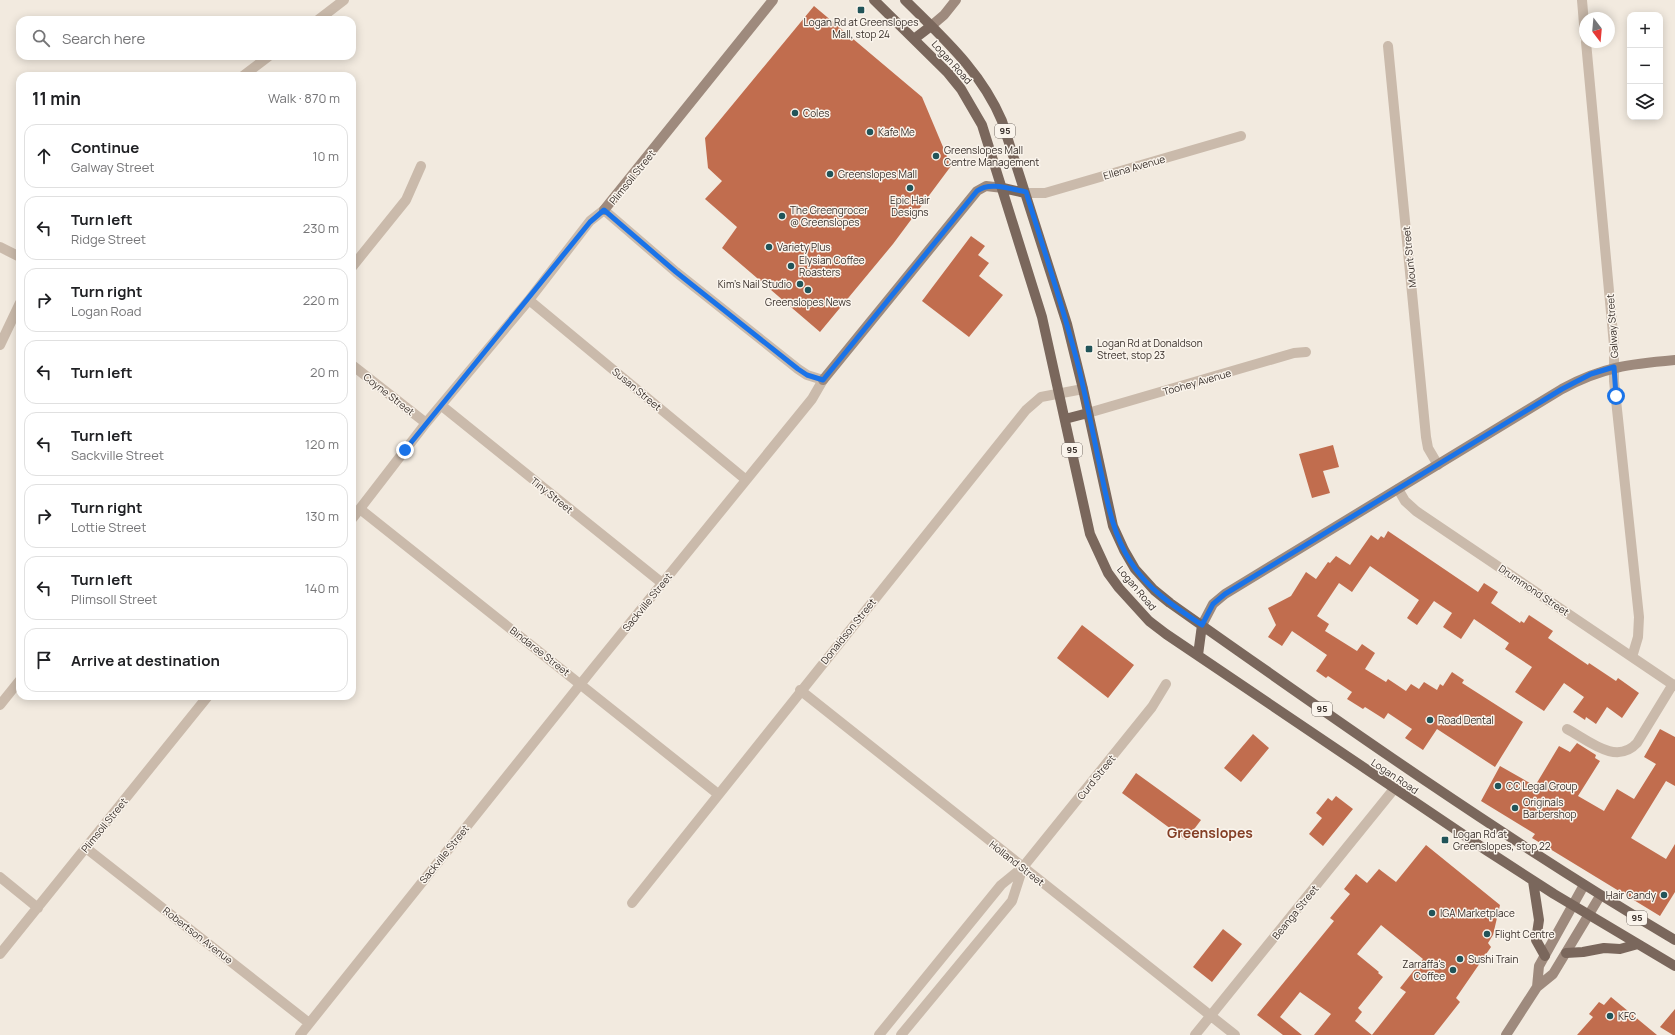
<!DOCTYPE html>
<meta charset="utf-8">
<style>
:root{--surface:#fff;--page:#f6f6f6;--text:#202124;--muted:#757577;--line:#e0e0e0}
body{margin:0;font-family:Manrope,sans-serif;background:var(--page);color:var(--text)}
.controls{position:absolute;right:12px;top:12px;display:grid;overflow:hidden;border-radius:8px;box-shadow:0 2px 10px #0003}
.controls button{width:36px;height:36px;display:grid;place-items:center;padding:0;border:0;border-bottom:1px solid var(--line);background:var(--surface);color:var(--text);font:20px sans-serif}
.compass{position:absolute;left:1579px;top:12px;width:36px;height:36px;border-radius:50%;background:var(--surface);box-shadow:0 2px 10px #0003;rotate:164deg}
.stop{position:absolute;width:12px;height:12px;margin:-9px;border:3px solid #1a73e8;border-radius:50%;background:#fff}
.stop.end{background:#1a73e8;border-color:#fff;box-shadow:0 1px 4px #0008}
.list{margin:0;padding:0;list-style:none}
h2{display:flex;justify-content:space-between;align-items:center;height:52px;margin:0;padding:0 16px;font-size:17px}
h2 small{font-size:13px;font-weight:400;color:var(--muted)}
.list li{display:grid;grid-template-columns:26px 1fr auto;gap:12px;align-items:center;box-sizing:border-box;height:64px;margin:0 8px 8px;padding:0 8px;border:1px solid var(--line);border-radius:12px}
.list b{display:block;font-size:15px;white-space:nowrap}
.list p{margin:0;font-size:13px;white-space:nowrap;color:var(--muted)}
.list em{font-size:13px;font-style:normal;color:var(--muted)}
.icon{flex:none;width:22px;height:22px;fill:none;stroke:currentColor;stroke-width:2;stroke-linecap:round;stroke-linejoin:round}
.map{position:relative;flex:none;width:1675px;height:1035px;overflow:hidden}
.search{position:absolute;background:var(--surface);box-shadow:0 2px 10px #0003;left:16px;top:16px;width:340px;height:44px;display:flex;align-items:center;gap:10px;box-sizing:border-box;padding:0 14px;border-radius:12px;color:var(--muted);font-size:15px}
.panel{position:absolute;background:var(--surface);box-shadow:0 2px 10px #0003;left:16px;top:72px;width:340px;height:628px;border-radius:12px}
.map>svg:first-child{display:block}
.building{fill:#c16d4e;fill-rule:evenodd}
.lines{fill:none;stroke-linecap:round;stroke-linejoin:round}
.street{stroke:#cabaab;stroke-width:10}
.secondary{stroke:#9e8a7d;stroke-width:10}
.primary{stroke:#7a675c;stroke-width:10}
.route{stroke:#1a73e8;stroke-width:5}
.poi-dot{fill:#215459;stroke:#faf4ec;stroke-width:1.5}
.labels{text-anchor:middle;stroke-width:3;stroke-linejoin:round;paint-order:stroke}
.shield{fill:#faf4ec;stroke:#726a64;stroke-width:1}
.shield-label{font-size:9px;font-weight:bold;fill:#382f2a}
.poi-label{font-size:10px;fill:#382f2a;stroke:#faf4ec;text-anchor:start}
.street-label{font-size:10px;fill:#382f2a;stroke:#faf4ec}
.district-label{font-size:14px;font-weight:bold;fill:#843f26;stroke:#faf4ec}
</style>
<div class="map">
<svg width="1675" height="1035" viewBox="0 0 1675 1035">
<rect width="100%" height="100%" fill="#f2eadf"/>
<path class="building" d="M814,6l108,91 29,69 -58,78 -73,88 -98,-84 15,-21 -32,-28 17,-18 -14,-13 -3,-30z
M971,236l14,10 -7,9 11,8 -10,13 24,19 -34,42 -47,-36z
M1333,445l6,22 -16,4 7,22 -18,5 -13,-44z
M1388,531l90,61 6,-9 14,9 -7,11 29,20 1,-2 3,2 5,-8 24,16 -5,7 40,27 1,-2 27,18 2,-3 21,15 -17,25 -15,-11 -11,17 -10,-7 -1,3 -12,-8 11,-15 -20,-14 -20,28 -29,-19 17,-25 -27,-18 4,-6 -35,-24 -13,20 -18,-12 9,-14 -18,-12 -17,24 -10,-7 12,-18 -49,-34 -18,26 -13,-9 -22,33 12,8 -4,7 32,20 5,-7 13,9 -10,16 21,13 2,-3 18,12 5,-7 8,5 5,-7 13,8 3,-6 3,2 9,-14 12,8 -2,3 61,39 -28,45 -58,-38 -14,21 -18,-12 7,-9 -24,-16 -4,6 -19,-12 -2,2 -16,-10 5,-7 -24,-16 -2,2 -10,-7 11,-16 -35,-24 -10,15 -14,-9 8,-12 -8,-17 23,-12 15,-24 10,7 12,-17 2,1 6,-7 14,9 21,-30 7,5 3,-4 3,2z
M1082,625l52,40 -26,33 -51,-40z
M1660,729l15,8v49l-9,-5 -35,57 35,21 9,-15v48l-15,24 -128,-78 3,-4 -54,-33 19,-35 35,20 24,-40 11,6 7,-9 19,12 -1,3 5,3 -22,35 26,15 13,-22 17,10 22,-35 -12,-7z
M1253,734l16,14 -28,34 -17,-14z
M1136,773l65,47 -15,20 -64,-47z
M1336,796l17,13 -30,37 -14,-12 13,-16 -6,-5 12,-15 4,3z
M1426,845l74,60 -7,30 -5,8 3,4 -35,51 4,4 -26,33h-120l17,-21 -31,-22 -20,25 22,18h-19l-26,-20 77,-94 -4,-3 20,-24 -6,-5 12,-15 11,9 12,-14 17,13zM1381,925l42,34 -23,29 6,4 -34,43 -17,-14 7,-9 -4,-4 25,-31 -5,-4 1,-1 -22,-18z
M1223,929l19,15 -30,38 -19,-15z
M1611,997l46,38h-80l16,-18 -4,-3 10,-12 5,3z
M1675,1009v26h-2l-13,-8z"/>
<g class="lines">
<path class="street" d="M1582,0l3,36
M318,20l26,-20
M1586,42l28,303v36l25,236 -1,20 -6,20
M1388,46l38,391 2,11 10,17
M243,76l26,-20
M1025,193h20l196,-57
M0,247l20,10
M352,267l54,-67 15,-34
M529,300l216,179
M0,345l20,-42
M352,365l74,58
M442,406l220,177
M1088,413l206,-60 12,-1
M1398,489l7,12 11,10 259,175
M360,509l358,285
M800,690l435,345
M0,705l20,-25
M1567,729c21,11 49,37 70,14l36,-59
M86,848l223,175
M0,877l38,31
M632,903l394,-493 15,-13 42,-8
M0,954l208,-258
M300,1035l291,-364 221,-272 11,-19 -16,-5 -9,-6 -122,-97 -72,-62 -14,11 -61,79 -103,123 -74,96
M879,1035l122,-150 22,-18 129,-160 14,-23
M901,1035l111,-134 11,-34
M1195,1035l199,-246"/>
<path class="secondary" d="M931,26l13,-11 12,-15
M604,210l169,-210
M823,380l154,-189 9,-5 17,2
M1202,625l11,-21 12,-10 337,-205c40,-22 68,-25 113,-29
M1537,987l2,-21 45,-81
M1506,1035l31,-48 16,-13 47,-78"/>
<path class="primary" d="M874,0l74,73 13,16 21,36 60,192 48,217 18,39 11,15 30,33 17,13 320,216 68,44 121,72
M905,0c37,37 76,71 97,121l65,203 16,65 30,137 11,24 11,19 19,21 16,13c166,117 331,234 505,337
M914,39l17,-13
M1003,188l22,5
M1065,419l23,-6
M1198,655l4,-30
M1533,881l6,39 -3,20 9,16
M1566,953l17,-1 21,-4 16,1 18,-5"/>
</g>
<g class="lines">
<path class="route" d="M405,450l185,-228 14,-12 72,62 122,97 9,6 16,5 154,-189c13,-10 33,-2 49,1 18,59 38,117 53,177 8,33 14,65 21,98 7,33 12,65 30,94 18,29 45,46 72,64l11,-21 12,-10 337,-205 29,-15 23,-7 2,29"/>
</g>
<g class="poi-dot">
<rect x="857" y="6" width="8" height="8" rx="2"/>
<circle cx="795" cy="113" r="4"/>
<circle cx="870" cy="132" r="4"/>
<circle cx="936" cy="156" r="4"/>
<circle cx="830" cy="174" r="4"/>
<circle cx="910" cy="188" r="4"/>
<circle cx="782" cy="216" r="4"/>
<circle cx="769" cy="247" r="4"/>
<circle cx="791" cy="266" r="4"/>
<circle cx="800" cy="284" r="4"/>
<circle cx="808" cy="290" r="4"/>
<rect x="1085" y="345" width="8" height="8" rx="2"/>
<circle cx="1430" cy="720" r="4"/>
<circle cx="1498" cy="786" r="4"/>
<circle cx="1515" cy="808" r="4"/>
<rect x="1441" y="836" width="8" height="8" rx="2"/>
<circle cx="1664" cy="895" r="4"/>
<circle cx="1432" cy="913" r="4"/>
<circle cx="1487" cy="934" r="4"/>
<circle cx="1460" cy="959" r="4"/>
<circle cx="1453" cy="970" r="4"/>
<circle cx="1610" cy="1016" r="4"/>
</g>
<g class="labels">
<g class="shield">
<rect x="995" y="124" width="20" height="14" rx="3"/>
<rect x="1062" y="443" width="20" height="14" rx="3"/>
<rect x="1312" y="702" width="20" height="14" rx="3"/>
<rect x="1627" y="911" width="20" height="14" rx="3"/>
</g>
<g class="shield-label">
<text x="1005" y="134">95</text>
<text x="1072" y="453">95</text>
<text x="1322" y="712">95</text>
<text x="1637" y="921">95</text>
</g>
<g class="poi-label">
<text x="861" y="26" text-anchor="middle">Logan Rd at Greenslopes<tspan x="861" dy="12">Mall, stop 24</tspan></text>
<text x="803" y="117">Coles</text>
<text x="878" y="136">Kafe Me</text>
<text x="944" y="154">Greenslopes Mall<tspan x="944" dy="12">Centre Management</tspan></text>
<text x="838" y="178">Greenslopes Mall</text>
<text x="910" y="204" text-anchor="middle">Epic Hair<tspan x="910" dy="12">Designs</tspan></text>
<text x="790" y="214">The Greengrocer<tspan x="790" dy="12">@ Greenslopes</tspan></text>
<text x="777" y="251">Variety Plus</text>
<text x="799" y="264">Elysian Coffee<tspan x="799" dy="12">Roasters</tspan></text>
<text x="792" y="288" text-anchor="end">Kim's Nail Studio</text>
<text x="808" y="306" text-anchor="middle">Greenslopes News</text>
<text x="1097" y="347">Logan Rd at Donaldson<tspan x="1097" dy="12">Street, stop 23</tspan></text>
<text x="1438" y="724">Road Dental</text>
<text x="1506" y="790">CC Legal Group</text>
<text x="1523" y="806">Originals<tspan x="1523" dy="12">Barbershop</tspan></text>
<text x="1453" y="838">Logan Rd at<tspan x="1453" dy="12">Greenslopes, stop 22</tspan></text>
<text x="1656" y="899" text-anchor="end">Hair Candy</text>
<text x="1440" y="917">IGA Marketplace</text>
<text x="1495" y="938">Flight Centre</text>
<text x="1468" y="963">Sushi Train</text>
<text x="1445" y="968" text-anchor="end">Zarraffa's<tspan x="1445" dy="12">Coffee</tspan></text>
<text x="1618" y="1020">KFC</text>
</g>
<g class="street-label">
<text transform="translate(952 62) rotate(48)" y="4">Logan Road</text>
<text transform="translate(1134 167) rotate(-16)" y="4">Ellena Avenue</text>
<text transform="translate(632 177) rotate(-51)" y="4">Plimsoll Street</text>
<text transform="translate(1409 257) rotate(-96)" y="4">Mount Street</text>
<text transform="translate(1612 326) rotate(-94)" y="4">Galway Street</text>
<text transform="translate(1197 382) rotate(-16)" y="4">Toohey Avenue</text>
<text transform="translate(637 389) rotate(40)" y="4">Susan Street</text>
<text transform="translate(389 394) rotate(38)" y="4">Coyne Street</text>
<text transform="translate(552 495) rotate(39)" y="4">Tiny Street</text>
<text transform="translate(1137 588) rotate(50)" y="4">Logan Road</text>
<text transform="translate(1534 590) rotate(34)" y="4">Drummond Street</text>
<text transform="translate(647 602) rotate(-51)" y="4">Sackville Street</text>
<text transform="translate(848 631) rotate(-51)" y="4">Donaldson Street</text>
<text transform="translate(540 651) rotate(38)" y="4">Bindaree Street</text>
<text transform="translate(1395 776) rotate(34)" y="4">Logan Road</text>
<text transform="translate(1096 777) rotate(-51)" y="4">Curd Street</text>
<text transform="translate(104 825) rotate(-51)" y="4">Plimsoll Street</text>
<text transform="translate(444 854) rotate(-51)" y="4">Sackville Street</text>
<text transform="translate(1017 863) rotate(38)" y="4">Holland Street</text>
<text transform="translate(1295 912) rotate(-51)" y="4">Beanga Street</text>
<text transform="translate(198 935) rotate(38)" y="4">Robertson Avenue</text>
</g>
<g class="district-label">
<text x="1210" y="838">Greenslopes</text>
</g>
</g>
</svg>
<div class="controls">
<button>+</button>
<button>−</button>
<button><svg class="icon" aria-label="layers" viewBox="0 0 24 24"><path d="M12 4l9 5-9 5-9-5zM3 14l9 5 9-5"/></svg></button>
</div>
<svg class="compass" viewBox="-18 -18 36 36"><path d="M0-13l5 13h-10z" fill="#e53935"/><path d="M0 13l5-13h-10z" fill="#757577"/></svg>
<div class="stop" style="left:1616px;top:396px"></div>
<div class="stop end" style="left:405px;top:450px"></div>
<div class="search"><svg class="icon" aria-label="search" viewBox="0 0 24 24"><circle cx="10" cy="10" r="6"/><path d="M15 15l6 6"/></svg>Search here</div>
<section class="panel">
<h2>11 min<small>Walk · 870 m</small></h2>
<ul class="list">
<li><svg class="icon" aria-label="ahead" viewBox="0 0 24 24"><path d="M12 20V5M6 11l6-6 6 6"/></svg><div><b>Continue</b><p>Galway Street</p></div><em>10 m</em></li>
<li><svg class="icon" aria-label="left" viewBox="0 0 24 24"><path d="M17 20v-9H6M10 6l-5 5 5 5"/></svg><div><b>Turn left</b><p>Ridge Street</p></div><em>230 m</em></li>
<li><svg class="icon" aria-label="right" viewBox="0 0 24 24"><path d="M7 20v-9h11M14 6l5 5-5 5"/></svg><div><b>Turn right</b><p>Logan Road</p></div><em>220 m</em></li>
<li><svg class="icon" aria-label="left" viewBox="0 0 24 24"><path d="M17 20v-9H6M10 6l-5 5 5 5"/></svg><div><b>Turn left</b></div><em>20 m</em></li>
<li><svg class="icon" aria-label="left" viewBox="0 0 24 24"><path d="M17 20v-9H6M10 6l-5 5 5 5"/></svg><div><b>Turn left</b><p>Sackville Street</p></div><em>120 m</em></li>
<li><svg class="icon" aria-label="right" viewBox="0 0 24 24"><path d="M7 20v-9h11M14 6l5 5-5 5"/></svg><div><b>Turn right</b><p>Lottie Street</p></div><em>130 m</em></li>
<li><svg class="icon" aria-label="left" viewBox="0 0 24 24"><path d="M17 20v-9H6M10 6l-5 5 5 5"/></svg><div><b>Turn left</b><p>Plimsoll Street</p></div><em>140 m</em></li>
<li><svg class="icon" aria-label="arrive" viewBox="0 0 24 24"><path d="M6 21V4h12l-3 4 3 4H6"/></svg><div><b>Arrive at destination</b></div></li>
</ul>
</section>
</div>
